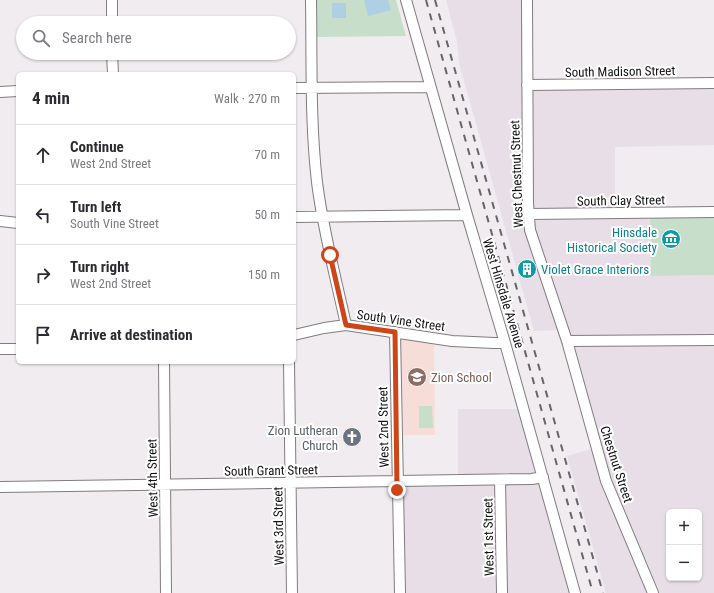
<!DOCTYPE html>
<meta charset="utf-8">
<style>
:root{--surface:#fff;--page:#f2f2f3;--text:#2b2b33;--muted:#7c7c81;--line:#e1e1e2}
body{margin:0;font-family:"Roboto Condensed",sans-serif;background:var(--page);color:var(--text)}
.controls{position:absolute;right:12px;bottom:12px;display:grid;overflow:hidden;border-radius:6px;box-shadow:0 1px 3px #0004}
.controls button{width:36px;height:36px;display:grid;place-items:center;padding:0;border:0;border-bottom:1px solid var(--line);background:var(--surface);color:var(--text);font:20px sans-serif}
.stop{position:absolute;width:12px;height:12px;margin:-9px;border:3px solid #ce4618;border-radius:50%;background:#fff}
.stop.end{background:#ce4618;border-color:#fff;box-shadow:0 1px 4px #0008}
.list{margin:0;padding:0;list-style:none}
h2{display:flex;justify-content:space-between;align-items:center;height:52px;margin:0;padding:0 16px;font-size:17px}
h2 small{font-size:13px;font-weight:400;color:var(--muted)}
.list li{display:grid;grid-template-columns:26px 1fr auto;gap:12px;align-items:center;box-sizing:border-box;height:60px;padding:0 16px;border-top:1px solid var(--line)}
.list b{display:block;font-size:15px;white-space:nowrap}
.list p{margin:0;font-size:13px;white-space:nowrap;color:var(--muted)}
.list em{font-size:13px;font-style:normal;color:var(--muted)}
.icon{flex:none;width:22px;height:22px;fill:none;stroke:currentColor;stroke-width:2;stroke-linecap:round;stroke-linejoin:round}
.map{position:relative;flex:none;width:714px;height:593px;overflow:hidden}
.search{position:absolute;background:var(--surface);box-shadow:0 1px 3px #0004;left:16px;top:16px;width:280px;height:44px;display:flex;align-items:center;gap:10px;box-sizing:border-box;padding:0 14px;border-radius:22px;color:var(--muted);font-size:15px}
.panel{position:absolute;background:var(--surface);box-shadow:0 1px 3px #0004;left:16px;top:72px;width:280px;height:292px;border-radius:6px}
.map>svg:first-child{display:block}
.built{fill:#e8dee7;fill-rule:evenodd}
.education{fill:#f7ddd8}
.green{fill:#c7deca}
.water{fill:#afcfe4}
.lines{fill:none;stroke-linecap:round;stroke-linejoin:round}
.minor-casing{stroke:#807c7f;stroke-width:12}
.minor{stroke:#fff;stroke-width:10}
.rail{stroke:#676567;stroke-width:2;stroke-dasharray:7 7;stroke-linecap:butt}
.route{stroke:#ce4618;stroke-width:5}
.labels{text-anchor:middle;stroke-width:4;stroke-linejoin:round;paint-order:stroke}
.street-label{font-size:13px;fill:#141314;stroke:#fff}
.culture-label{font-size:13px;fill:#0d838f;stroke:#fff;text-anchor:end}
.education-label{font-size:13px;fill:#785e54;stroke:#fff;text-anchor:start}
.worship-label{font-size:13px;fill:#5b616d;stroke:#fff;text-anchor:end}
</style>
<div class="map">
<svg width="714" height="593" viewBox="0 0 714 593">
<rect width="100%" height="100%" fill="#f0ecf0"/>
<path class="built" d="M446,0h78l1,212 37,118 -28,1 -75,-268 -2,-22z
M714,87v58l-99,2v61h-82l-1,-119z
M650,216l1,60 63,-1v60h-144l-35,-105 -2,-12z
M571,344h143v249h-58l-46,-109zM669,512h30v66h-30z
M458,409h61l19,67 -80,1z
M595,448l55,145h-44l-39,-137z
M538,483l32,110h-64l-2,-109z
M399,484h98l1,109h-97z"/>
<path class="education" d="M400,337l34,5 1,93h-34z"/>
<path class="green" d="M316,0h80l10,36 -89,1z
M714,215v60l-63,1 -1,-60z
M419,406h13l1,22h-14z"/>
<path class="water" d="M364,0h24l3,10 -23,6z
M332,3h14v15h-14z"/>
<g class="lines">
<g class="minor-casing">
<path id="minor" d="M112,0v23
M311,0c1,61 -1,122 6,182 6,49 19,96 29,143
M406,0l61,215 38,128 70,250
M527,0l1,203 2,27 37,111 39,140 47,112
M112,53l1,21
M527,85l187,-2
M294,88l136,-1
M0,92l18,-1
M528,214l186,-2
M294,217l173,-2
M0,221l18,2
M395,332l5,261
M294,335l30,-7 22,-3 106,16 42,2h11
M567,341l147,-1
M0,349h18
M164,362l2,231
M289,362l3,231
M500,480l2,113
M0,487l532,-8 11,-2"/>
</g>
<use href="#minor" class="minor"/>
<path class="rail" d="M426,0l167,593
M435,0l168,593"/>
</g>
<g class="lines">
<path class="route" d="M330,255l16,70 49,7 2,158"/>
</g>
<defs>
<g id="museum-disc" transform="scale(1)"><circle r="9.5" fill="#0f9aa8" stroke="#fff"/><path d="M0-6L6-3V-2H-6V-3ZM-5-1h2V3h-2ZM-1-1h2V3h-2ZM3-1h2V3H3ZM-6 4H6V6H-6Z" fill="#fff"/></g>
<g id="building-disc" transform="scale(1)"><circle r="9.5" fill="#0f9aa8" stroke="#fff"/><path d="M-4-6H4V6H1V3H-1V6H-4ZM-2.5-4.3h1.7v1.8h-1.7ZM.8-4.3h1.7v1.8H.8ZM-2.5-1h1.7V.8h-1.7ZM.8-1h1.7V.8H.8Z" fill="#fff"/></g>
<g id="school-disc" transform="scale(1)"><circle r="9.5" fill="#8d6e63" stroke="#fff"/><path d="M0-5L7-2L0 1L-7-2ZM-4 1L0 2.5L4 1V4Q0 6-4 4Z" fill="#fff"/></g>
<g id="church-disc" transform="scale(1)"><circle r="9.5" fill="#6b7280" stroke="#fff"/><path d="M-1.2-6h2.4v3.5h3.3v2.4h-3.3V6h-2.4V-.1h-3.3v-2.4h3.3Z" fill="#fff"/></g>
</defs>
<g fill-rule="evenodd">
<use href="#museum-disc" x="671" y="239"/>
<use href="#building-disc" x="527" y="269"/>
<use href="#school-disc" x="417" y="377"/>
<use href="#church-disc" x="352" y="437"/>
</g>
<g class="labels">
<g class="street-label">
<text transform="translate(620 71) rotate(-1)" y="5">South Madison Street</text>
<text transform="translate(516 174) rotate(-92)" y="5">West Chestnut Street</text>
<text transform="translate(621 200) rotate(-1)" y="5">South Clay Street</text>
<text transform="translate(504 293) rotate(73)" y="5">West Hinsdale Avenue</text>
<text transform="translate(401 320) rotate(8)" y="5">South Vine Street</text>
<text transform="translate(383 427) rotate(-91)" y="5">West 2nd Street</text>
<text transform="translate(617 464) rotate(72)" y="5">Chestnut Street</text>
<text transform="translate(271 470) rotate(-1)" y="5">South Grant Street</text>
<text transform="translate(152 478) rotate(-91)" y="5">West 4th Street</text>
<text transform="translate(278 526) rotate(-91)" y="5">West 3rd Street</text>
<text transform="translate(488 537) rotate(-91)" y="5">West 1st Street</text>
</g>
<g class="culture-label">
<text x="657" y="237">Hinsdale<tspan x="657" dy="15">Historical Society</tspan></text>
<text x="541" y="274" text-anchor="start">Violet Grace Interiors</text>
</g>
<g class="education-label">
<text x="431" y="382">Zion School</text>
</g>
<g class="worship-label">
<text x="338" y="435">Zion Lutheran<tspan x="338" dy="15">Church</tspan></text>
</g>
</g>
</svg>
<div class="controls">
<button>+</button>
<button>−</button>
</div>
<div class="stop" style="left:330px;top:255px"></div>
<div class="stop end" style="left:397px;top:490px"></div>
<div class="search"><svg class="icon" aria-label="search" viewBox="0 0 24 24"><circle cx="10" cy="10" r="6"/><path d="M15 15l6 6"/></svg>Search here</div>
<section class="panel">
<h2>4 min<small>Walk · 270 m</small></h2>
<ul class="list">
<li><svg class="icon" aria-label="ahead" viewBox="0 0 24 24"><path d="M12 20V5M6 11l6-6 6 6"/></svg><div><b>Continue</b><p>West 2nd Street</p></div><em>70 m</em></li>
<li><svg class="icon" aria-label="left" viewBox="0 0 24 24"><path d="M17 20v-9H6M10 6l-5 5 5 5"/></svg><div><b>Turn left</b><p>South Vine Street</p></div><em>50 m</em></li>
<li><svg class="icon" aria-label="right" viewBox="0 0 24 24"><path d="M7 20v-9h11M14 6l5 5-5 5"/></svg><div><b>Turn right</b><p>West 2nd Street</p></div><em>150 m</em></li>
<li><svg class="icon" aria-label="arrive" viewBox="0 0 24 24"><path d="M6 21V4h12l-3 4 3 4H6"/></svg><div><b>Arrive at destination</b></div></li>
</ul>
</section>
</div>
